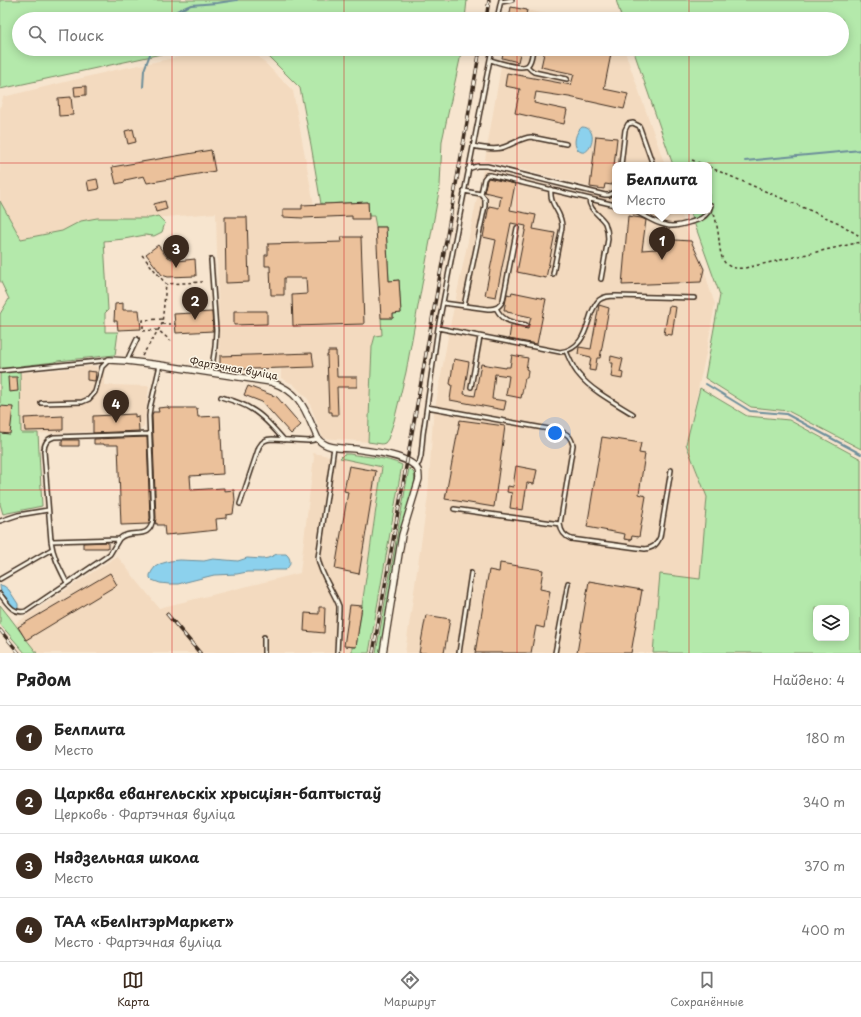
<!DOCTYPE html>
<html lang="ru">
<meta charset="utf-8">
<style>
:root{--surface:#fff;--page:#f2f2f2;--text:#222;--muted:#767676;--line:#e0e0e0;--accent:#3b2a1e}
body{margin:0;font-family:"Playpen Sans",sans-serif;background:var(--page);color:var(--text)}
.controls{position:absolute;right:12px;bottom:12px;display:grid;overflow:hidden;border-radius:8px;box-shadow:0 2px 10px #0003}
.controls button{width:36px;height:36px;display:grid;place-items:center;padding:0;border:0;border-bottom:1px solid var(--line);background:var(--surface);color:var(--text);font:20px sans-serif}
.you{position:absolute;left:555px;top:433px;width:14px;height:14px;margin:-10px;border:3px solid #fff;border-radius:50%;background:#1a73e8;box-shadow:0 0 0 6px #1a73e833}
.badge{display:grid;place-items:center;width:26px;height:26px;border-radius:50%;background:var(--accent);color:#fff;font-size:13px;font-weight:700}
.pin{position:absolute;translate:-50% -33px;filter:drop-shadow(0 1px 2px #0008)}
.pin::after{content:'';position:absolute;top:21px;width:14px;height:12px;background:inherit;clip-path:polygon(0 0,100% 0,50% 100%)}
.popup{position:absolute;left:612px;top:162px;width:100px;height:52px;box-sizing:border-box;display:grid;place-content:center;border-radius:8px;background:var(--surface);filter:drop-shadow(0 1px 3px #0005);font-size:13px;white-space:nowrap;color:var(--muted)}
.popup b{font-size:15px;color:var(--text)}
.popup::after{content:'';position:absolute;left:50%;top:100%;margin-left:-8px;border:8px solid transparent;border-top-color:var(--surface)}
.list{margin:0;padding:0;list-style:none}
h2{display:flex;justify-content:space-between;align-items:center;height:52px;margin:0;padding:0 16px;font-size:17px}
h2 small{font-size:13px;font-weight:400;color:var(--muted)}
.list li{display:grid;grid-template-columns:26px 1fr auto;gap:12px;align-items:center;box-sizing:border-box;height:64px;padding:0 16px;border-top:1px solid var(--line)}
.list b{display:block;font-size:15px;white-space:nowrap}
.list p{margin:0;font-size:13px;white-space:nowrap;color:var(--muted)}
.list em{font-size:13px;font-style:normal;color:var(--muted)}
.icon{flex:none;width:22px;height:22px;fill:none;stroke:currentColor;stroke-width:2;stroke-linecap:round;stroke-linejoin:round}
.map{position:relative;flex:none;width:861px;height:653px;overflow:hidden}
.search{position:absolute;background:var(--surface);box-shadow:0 2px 10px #0003;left:12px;right:12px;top:12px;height:44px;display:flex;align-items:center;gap:10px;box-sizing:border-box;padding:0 14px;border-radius:22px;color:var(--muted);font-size:15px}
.sheet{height:308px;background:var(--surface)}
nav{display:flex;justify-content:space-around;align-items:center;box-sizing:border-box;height:56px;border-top:1px solid var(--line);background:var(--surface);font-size:11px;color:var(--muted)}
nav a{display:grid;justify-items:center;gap:2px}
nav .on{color:var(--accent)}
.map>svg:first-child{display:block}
.built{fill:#f3dabf}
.green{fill:#b4e9ab;stroke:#788a64;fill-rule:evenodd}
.water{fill:#8cd1ed;stroke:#6c8e9a}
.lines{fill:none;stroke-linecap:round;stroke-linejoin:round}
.stream{stroke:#6c8e9a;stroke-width:2}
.building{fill:#ebc19b;stroke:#3b2a1e}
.lane-casing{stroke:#3b2a1e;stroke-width:6}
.street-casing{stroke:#3b2a1e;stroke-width:8}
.path{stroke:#3b2a1e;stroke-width:1.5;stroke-dasharray:3 3;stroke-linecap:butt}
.lane{stroke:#fcf5e5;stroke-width:3}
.street{stroke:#fcf5e5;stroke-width:5.5}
.rail-casing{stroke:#3b2a1e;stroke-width:3.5}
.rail{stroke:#fcf5e5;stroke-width:2;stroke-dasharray:6;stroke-linecap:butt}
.grid{fill:none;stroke:#d62828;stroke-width:1;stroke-opacity:0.55}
.labels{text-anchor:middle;stroke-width:3;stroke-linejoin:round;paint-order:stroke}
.street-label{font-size:10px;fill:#3b2a1e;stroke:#fcf5e5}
</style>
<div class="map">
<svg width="861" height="653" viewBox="0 0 861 653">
<rect width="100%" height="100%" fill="#f7e5cf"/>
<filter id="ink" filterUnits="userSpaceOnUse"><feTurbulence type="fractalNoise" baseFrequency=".025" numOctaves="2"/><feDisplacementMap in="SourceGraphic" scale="8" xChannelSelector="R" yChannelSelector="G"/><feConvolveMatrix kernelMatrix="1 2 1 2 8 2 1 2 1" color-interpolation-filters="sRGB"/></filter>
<g filter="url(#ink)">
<path class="built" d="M511,7l60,12h-62z
M218,49h33l42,42 21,114 54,-3 1,14h5l12,11 3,53h10l2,33 -19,22 -7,1 -3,11 -4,95 -45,-4 -15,-39 -15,-15 -12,-6v-10l-61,2 -4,-157 -113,9 -74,32 -29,-53v-92l3,-12 112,-27z
M504,49h120l41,116h-50v46h65l11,30 13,28 6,21 5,14 -8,45 -21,95 21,53 -7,82 -40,-4 -7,78h-248l23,-157 5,-77 17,-93 33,-156 105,25 2,-8 -105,-27z
M95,366l9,8v11l45,1 -5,41 -5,3 -118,4v-61z
M313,453l69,13 -27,181h-3v6h-315l-14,-16 -8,-13 102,-68 42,52 141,-35 14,-116z"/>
<path class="green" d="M0,0h467l-2,19h-446v30h165l-184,40z
M616,0h245v449l-73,-38 -37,-4 -46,-29 15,-83 -30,-84h19v-46h-36l-40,-116h209v-30h-220z
M261,49h200l-1,10 -18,82 -2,45 -34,186 -12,49 -6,18 -3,4 -3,1 -14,-2 4,-95 3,-11 7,-1 -1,-17h12v-4l8,-1 -2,-33 -10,1 -3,-54h-10l-2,-11h-5l-1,-14 -47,2 -10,-59 -11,-57z
M0,201l21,38 41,-8 19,-10 16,-3h53l8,-2 7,7 -3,9 -8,4 -9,-1 -21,4 -20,2 4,69 -3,3v19h13l-3,23 -57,6 -3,1 -35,4 1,67h17l4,73 -39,8 -3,-10v-129l1,-4 -1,-3v-54l9,-15 -9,-19z
M700,388l47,28 42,4 72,39v194h-208l7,-79 40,5 7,-82 -21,-53zM816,608h30v30h-30z
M344,454h5c17,3 37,3 53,11l-33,188h-17v-6h4l26,-180 -42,-9z
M409,468l5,5 1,9 -19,77 -16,94h-4z
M0,605c13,16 24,32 37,48h-12l-25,-29z"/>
<path class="water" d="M582,127c19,0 8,34 -4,23 -6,-6 -2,-19 4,-23z
M277,554h9c6,5 5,12 -1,16h-12l-11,2h-15l-10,2 -23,1 -36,9h-9l-9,-1 -8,-3 -2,-2v-3l2,-4 3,-4 5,-3 10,-3 10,-1 24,1 9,-2 25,2 9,-3 16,1 5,-1z
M0,585l4,1 5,4 9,14v5c-6,-1 -7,-4 -10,-9 -4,-5 -8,-7 -8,-15z"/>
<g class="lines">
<path class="stream" d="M168,19l9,-8 14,-6 26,-2 20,-3
M143,87l1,-17 8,-21
M745,161l116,-11
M706,384l44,27 36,3 75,40"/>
</g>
<path class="building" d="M511,7l16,3 -2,9h-16z
M504,49h17l-3,13 -16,-4z
M545,49h67l-8,40 24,5 -4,15 -55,-12 -33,-5 -2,11 33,7 -3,14 -49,-11 5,-24 -15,-3 2,-13 64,12 3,-11 -33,-7z
M86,86v9l-11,1 -1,-9z
M71,97l2,18 -14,1 -1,-18z
M133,129l3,13 -8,2 -3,-13z
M596,136l21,2 -5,47 -7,-1 -1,5 -14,-2z
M211,150l4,21 -68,12 -3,-7 -19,4v2l-9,2 -4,-17z
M488,178l27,6 -5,26 26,5 -3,14 22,4 -9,45 -29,-6 9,-46 -15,-3 -15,74 -11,-2 11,-55 -13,-3 6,-31 10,2 2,-12 -17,-4 3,-12z
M97,179l2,10 -10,2 -2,-10z
M165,201l2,8 -11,3 -2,-8z
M368,202l1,17h-17v-3l-49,2 -20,-1v-8h19v-4z
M628,216l13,2 5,2 -4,30 14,-1 2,-10 33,2 13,28 -3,13 -79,3z
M225,217h22l2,65 -23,1z
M376,227h10l3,54 10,-1 2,33 -8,1v4h-12z
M341,237h20l3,87 -71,2 -1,-31 15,-1 -1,-16h-22v17h-13l-1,-29h-5v-11h3v-11l74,-2z
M158,245l8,11 11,5 18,-2 1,17 -28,1 -6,-2 -16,-21z
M512,292l34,7 -9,45 -28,-5 2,-13 17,3 3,-12 -24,-5v-2h-3l3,-16 4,1z
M123,303v7h16l2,19 -23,1 -1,-9h-3l1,-17z
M599,305l10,3 -9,50h-3l-2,13 -6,-1 2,-13 -13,-3 1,-7 12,2z
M669,306l7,1 -4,28 -8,-1z
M234,311h33v13l-33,1z
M212,312l1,19 -37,2 -2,-19z
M328,351h8l1,26h20v10h-20l1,28h-6v-3h-3l-2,-57h1z
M312,353l2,14 -94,3v-14z
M512,355l16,3 -2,11 2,1 -1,8h-2l-4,20 -15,-3 3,-19 -14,-2 -3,25 14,2 -2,9 -54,-10 2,-15 -2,-1 4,-25 15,3 -5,32 11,2 6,-32 25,4v-1h4z
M611,356l12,3 -3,13 3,1 -1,6 -11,-2 2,-14h-3z
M87,371l9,1 -1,9 -8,-1z
M8,377h9l1,14 -9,1z
M248,386l29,11 24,28 -10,9 -29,-32 -18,-7z
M0,406l13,1 -3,27 -10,-1z
M168,407v1h29l1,9 22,-1 3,58 -33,2 1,14 33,-2v3l10,-1 1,10 -2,14 -7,1v3l-10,1 1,11 -28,3 -24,2 -1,-10h-7v-2l-2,1 1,-6 -4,-102 1,-4h6l-1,-4z
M135,414v3l3,-1 1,15 -46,2v-17z
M63,416v14l-38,1 -1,-13z
M460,420l45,6 -11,81 -49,-8z
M147,437l3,81 -1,6 -28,1 -3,-80h-14v-1h-10v-5z
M602,437l39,6 -2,10 6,1 -6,40 7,2 -7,41 -7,-1 -1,4 -7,-1 1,-5 -38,-7z
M62,440h17v6h-17z
M349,466l27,5 -17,103 -24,-5 13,-77 -4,-1z
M516,466l21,4 -3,14 -7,-1 -4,27 -13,-2 2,-15 -5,-1 1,-6 5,1z
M108,542v6h-25v-5z
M500,563l43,7 -3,19 10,2 -6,37 -8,-2 -5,27h-56l14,-83 10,2z
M110,573l7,12 -91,55 -8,-13z
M589,581l53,9 -11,63h-54z
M350,605l12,1 -6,41 -12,-1z
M319,607h6l-1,26 -20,-2 1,-18 14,1z
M426,615l24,4 -6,34h-25z"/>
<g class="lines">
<g class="lane-casing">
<path id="lane" d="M501,2l11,-2
M497,19l4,-19
M490,60c8,2 32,11 38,5 4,-4 4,-11 5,-16
M527,66l4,4 3,2 33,7
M473,146c9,2 19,4 28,2 11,-3 19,-10 30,-11l35,7
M621,165l4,-35 3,-6 5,-1 6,3 1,2 13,37
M468,169l9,-3h10l118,29h4l6,-3
M551,189c-2,18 11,21 11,38l-9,47
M464,191l17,3 3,-15 3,-4h3l125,30
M589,199c0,11 10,15 16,24 2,5 3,11 3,16l-7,40
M634,211c12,5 25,15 38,15 6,0 13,-2 19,-4 8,-2 13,-4 18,-11
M709,211l2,-6
M443,303l45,6c8,0 12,-2 15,-9l14,-72
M464,306l21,-100v-7l-4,-5
M496,308c7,14 16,14 30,17
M438,328l122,24c22,-3 25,-20 31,-38 2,-5 4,-10 8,-14 5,-4 11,-4 17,-4l78,2
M566,351c4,9 7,18 14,25 12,15 37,28 53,38
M127,361l2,-5 8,-17
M0,371l109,-11
M211,373l4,-26 1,-17 -5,-70
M471,387l9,-50
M221,397c10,3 21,6 30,12 13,7 23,20 33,31
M41,403l41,-1 7,-3 6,-7 7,-25 6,-6
M427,407l133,24c8,3 11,6 13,14l-13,79c1,8 4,12 11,15l74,10c8,-1 12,-4 15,-12l11,-67
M334,447l-16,111c3,18 15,32 21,48v5l-2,42
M415,467l4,-4 2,-7 2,-22 15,-106 54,-279
M240,504l19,-57c3,-6 7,-8 13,-8l37,2 9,-2
M454,509l106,15
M0,521l18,-6 30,-5
M51,541l68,-2c12,-12 31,4 34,-21l-4,-102 1,-8 10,-43
M0,579l52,-30
M67,583c-7,-14 -14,-27 -16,-42l-7,-90c0,-7 3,-12 10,-14l95,-3
M0,594c7,9 13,21 26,17l80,-54 4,-3 9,-15
M264,637v16
M459,653l12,-80
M555,653l13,-70"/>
</g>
<g class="street-casing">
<path id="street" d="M109,360l18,1 33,4 111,17c32,11 34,29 47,57 8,10 24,9 37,10 15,2 55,6 63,21 1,3 1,6 1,9l-17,56 -19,118"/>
</g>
<path class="path" d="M692,160l12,5
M709,167l130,56 22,14
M714,214c2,6 3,12 4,18 3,20 0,39 27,36l116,-26
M142,255l24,29 36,-2
M162,319l-19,1v11l15,-1 13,11
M162,324h13
M142,356l20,-32 4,-40"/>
<use href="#lane" class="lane"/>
<use href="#street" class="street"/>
<g class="rail-casing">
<path id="rail" d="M486,19l3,-19
M167,614l33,39
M0,630l19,23
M373,653l107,-604"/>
</g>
<use href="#rail" class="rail"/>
</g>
</g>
<path class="grid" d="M172,0v19M344,0v19M517,0v19M689,0v19M172,49v604M344,49v604M517,49v604M689,49v604M0,163h861M0,326h861M0,490h861"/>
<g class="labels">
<g class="street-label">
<text transform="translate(234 368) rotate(10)" y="4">Фартэчная вуліца</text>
</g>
</g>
</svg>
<div class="controls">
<button><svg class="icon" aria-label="layers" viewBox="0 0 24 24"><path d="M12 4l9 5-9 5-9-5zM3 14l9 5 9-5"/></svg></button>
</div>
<div class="you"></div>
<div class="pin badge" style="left:662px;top:260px">1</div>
<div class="popup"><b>Белплита</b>Место</div>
<div class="pin badge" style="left:195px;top:320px">2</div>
<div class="pin badge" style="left:176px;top:268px">3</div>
<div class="pin badge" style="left:116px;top:423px">4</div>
<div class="search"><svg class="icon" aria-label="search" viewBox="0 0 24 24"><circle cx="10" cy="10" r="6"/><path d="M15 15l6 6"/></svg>Поиск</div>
</div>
<section class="sheet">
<h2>Рядом<small>Найдено: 4</small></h2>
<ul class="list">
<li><span class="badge">1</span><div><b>Белплита</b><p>Место</p></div><em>180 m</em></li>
<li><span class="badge">2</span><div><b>Царква евангельскіх хрысціян-баптыстаў</b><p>Церковь · Фартэчная вуліца</p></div><em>340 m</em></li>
<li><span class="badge">3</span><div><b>Нядзельная школа</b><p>Место</p></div><em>370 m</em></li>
<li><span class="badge">4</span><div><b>ТАА «БелІнтэрМаркет»</b><p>Место · Фартэчная вуліца</p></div><em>400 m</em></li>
</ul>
</section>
<nav>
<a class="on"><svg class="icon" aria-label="map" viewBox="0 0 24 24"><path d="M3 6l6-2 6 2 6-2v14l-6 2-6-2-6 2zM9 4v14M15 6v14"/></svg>Карта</a>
<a><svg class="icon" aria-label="directions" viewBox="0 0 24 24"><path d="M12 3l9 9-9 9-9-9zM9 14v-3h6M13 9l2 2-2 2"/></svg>Маршрут</a>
<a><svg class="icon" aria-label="saved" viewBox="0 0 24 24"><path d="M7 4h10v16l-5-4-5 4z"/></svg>Сохранённые</a>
</nav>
